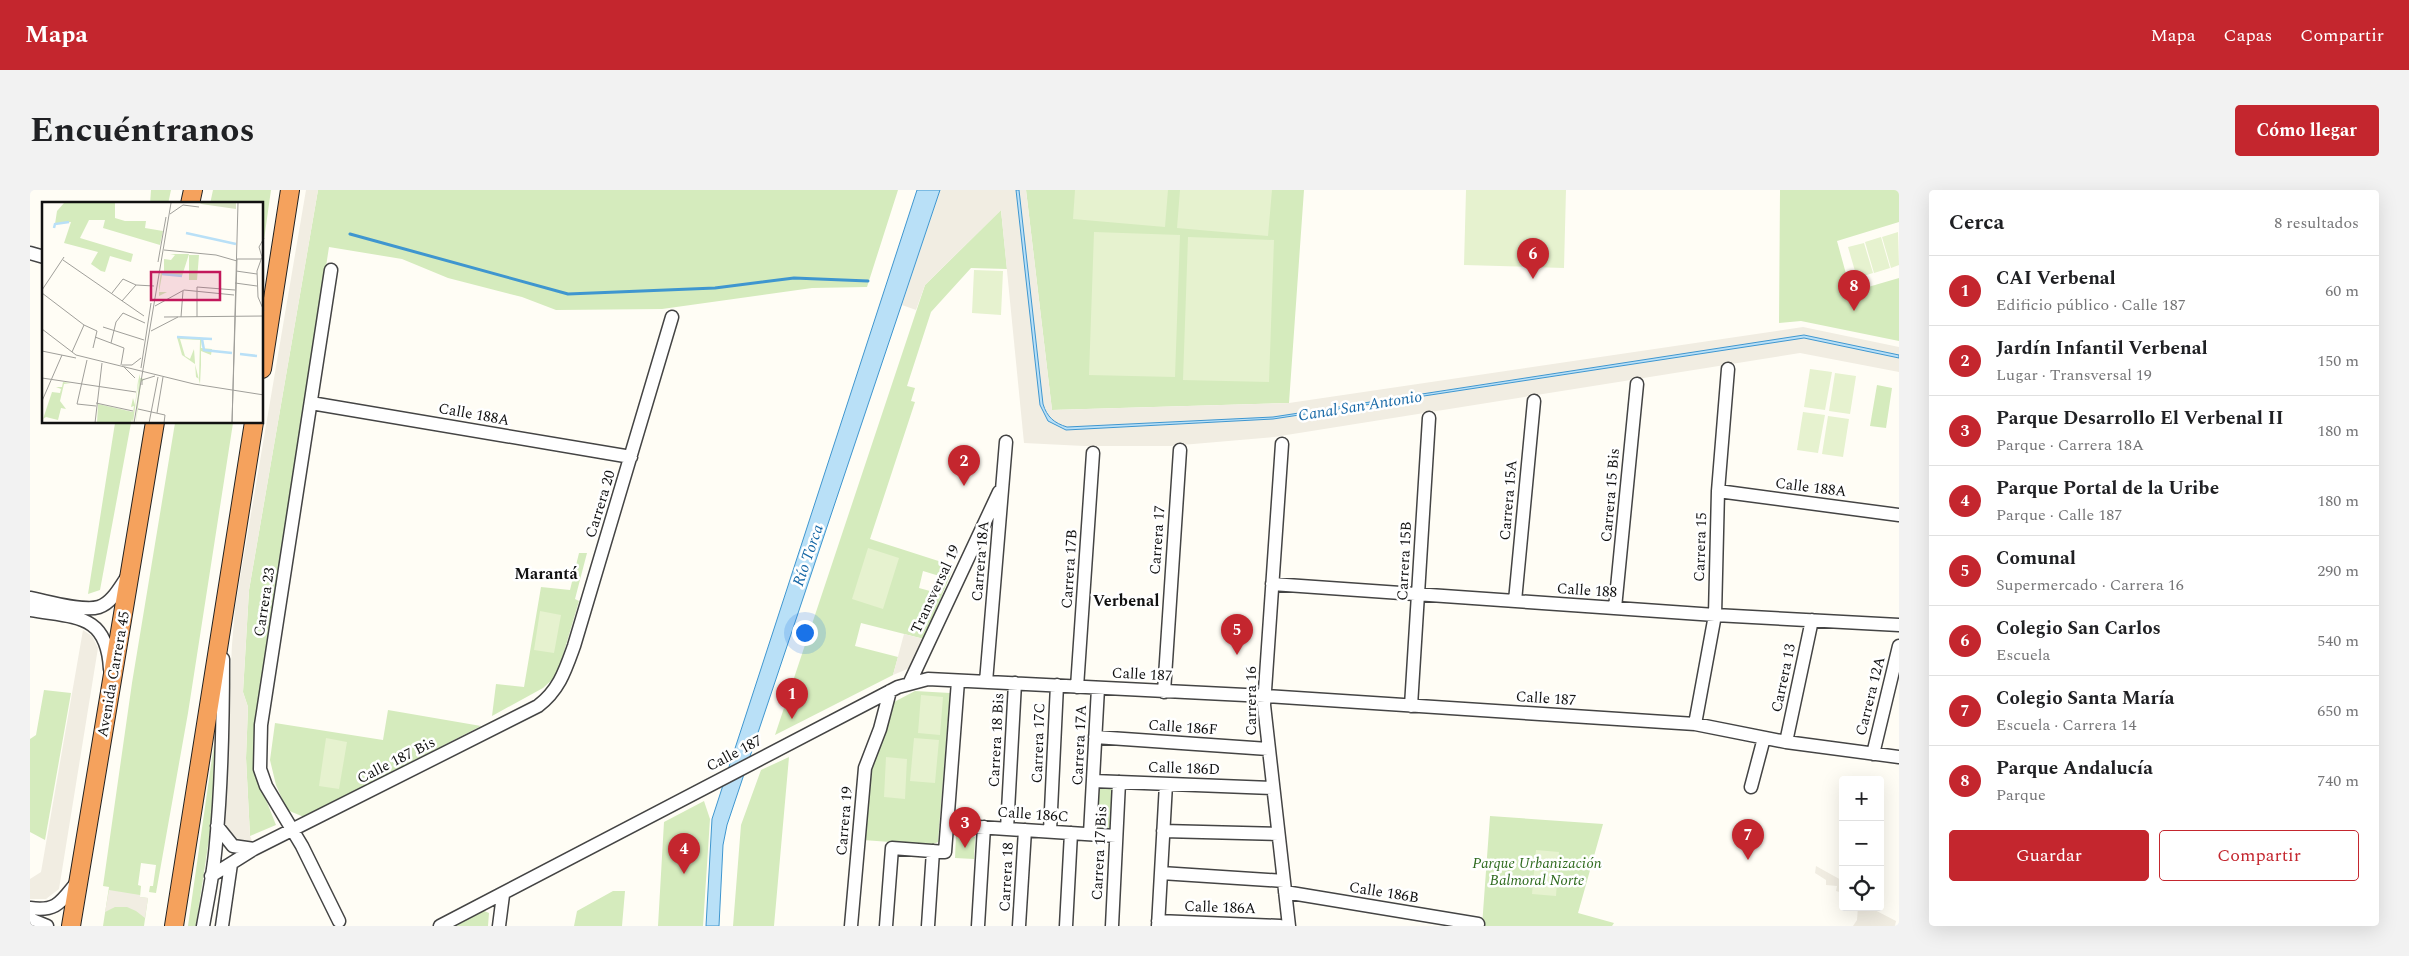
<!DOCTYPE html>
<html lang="es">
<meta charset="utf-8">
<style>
:root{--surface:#fff;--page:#f2f2f2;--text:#202124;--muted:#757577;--line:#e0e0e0;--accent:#c4262e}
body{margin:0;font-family:Spectral,serif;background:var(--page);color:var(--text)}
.controls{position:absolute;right:15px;bottom:15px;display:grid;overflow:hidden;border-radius:5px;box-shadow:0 5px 20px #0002}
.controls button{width:45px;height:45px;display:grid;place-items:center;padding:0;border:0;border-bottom:1px solid var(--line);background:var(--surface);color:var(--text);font:25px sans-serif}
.you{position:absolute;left:774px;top:442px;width:18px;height:18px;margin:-12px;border:4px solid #fff;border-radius:50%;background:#1a73e8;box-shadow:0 0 0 8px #1a73e833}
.badge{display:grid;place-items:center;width:32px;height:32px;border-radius:50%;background:var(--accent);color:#fff;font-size:16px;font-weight:700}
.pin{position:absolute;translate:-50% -41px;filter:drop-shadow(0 1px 2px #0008)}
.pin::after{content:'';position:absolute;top:26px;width:18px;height:15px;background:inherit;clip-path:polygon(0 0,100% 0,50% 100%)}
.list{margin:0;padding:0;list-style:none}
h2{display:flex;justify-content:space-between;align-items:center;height:65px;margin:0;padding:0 20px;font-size:21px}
h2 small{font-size:16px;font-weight:400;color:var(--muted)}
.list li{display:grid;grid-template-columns:32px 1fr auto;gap:15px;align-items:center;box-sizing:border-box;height:70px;padding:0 20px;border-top:1px solid var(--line)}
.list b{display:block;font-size:19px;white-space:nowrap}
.list p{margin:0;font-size:16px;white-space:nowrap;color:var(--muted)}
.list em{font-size:16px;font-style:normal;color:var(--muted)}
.actions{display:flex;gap:10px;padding:15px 20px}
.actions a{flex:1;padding:11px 0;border:1px solid var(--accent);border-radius:5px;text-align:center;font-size:18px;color:var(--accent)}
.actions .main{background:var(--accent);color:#fff}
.icon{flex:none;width:28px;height:28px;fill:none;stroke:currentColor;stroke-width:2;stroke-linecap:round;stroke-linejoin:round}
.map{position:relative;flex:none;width:1869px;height:736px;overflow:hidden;border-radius:5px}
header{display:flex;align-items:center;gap:30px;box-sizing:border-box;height:70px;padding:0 25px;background:var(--accent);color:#fff}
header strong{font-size:24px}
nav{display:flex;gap:28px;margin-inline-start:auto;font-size:18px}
.intro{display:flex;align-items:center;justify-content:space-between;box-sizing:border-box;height:120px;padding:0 30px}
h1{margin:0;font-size:35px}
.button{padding:12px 22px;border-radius:5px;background:var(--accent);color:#fff;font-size:18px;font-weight:700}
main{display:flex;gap:30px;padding:0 30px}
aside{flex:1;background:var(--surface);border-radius:5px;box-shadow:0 5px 20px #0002}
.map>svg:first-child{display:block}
.green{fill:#d5ebbd;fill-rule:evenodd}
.pitch{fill:#e6f2cf}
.plaza{fill:#f1ede2}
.water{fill:#b9e0f7;stroke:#3f96cf}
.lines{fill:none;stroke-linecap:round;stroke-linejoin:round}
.stream{stroke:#3f96cf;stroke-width:3}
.minor-casing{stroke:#444;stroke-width:15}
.highway-casing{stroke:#222;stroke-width:20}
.minor{stroke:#fff;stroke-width:12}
.highway{stroke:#f5a25d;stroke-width:18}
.labels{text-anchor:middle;stroke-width:5;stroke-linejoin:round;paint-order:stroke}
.street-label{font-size:15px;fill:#111;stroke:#fff}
.park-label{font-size:15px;font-style:italic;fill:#2f6b1f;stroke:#fff}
.water-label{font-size:16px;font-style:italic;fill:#1768a6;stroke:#fff}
.neighbourhood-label{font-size:16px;font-weight:bold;fill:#111;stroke:#fff}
.inset-river{fill:none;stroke:#b9e0f7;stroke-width:2.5}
.inset-road{fill:none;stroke:#a09f9a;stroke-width:1}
.view{fill:#c2185b;fill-opacity:0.15;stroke:#c2185b;stroke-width:2.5}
.inset-edge{fill:none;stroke:#111;stroke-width:2.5}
</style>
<header>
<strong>Mapa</strong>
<nav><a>Mapa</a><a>Capas</a><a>Compartir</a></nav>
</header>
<div class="intro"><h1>Encuéntranos</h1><a class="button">Cómo llegar</a></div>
<main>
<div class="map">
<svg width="1869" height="736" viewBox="0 0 1869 736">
<rect width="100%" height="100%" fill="#fffdf5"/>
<path class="green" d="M121,0h20l-3,14h-18z
M183,0h58l-8,57 -1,-43h-52z
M288,0h580l-31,97 -55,1 -150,21 -106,1 -34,-13 -74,-19 -46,-19 -73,-12 -75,486 -1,34 23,58 -26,11 -4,-78 2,-51 -5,-15 6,-102z
M996,0h278l-15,213 -237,7z
M1750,0h119v32l-62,19 14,51 48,-14v63l-98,-20 -22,2z
M971,20l6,59 -36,-1 -40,44 -24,74 8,2 -4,13 4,1 -45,137 84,27 -30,73 -63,-16 -6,23 43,11 -5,18 -118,60 150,-450zM893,381l23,7 -5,16 -22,-6z
M1847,195l15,3 -6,40 -16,-2z
M85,233h16l-31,167 -12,4z
M145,233h58l-45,290 -32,180 -7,-1 1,-6h3l3,-21 -15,-2 -3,22 3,1 -1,11 8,1 -4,28h-41l6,-39 -6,-1 29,-203z
M549,363h8l-12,46 4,2 -21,71 -4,6 -11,10 -51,28 4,-32 28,3 17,-100 29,3z
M14,500l27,3 -26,147 -15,-8v-93l6,-4z
M885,501l35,2 -12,149 -7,3 -68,-5 5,-64 23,-66 3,-8z
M358,520l93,16 -177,91 -17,-7 -11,-25 -6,-25 5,-37 108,17z
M184,554l-1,68 -17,114h-8z
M759,567l-15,169h-41l8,-101 20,-55z
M1068,598l16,1 -3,44h-15z
M674,611l6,18 -7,107h-45l6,-104z
M1460,626l113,8 -25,89 36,10 -2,3h-130z
M926,646l19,1 -1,22 -19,-1z
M583,701h12l-3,35h-48l3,-15z
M452,720l7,3 -1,13h-41z"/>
<path class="pitch" d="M1045,0h93l-3,37 -92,-8z
M1150,0h92l-4,46 -91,-8z
M1436,0h100l-2,78 -100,-3z
M1064,42l86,3 -5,142 -86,-2z
M1868,42l1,33 -8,3 -9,-31z
M1158,47l86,3 -5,142 -86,-2z
M1851,47l9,31 -16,5 -9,-31z
M1834,53l9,30 -16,5 -9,-31z
M944,80l29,1 -2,44 -29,-2z
M1780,179l22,3 -7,38 -21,-3z
M1805,183l21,3 -6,38 -21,-3z
M1773,222l22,3 -7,38 -21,-3z
M1798,226l21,3 -6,38 -21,-3z
M838,358l31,10 -16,51 -31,-10z
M510,421l21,4 -7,38 -20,-3z
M891,505l22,2 -3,38 -22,-2z
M296,548l21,4 -8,47 -20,-3z
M884,548l25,2 -4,43 -25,-2z
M856,567l21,2 -2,40 -21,-2z
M1506,660l23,2 -3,44 -24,-2z"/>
<path class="plaza" d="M276,0h12l-69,400 -6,102 5,15 -2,51 4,78 3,7 -21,-2 -9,-16 9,-180 3,-37z
M910,0h76l24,215 8,16 18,9 207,-11 531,-81 95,20v14l-99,-19 -526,84 -104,9h-86l-60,-3 -23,-233 -76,75 -9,25 -14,-5z
M989,0h7l26,220 237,-7 514,-76 96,20v8l-95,-20 -531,82 -206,10 -10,-3 -7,-6 -7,-14z
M53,440l9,6 6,12 -39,241 -13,10h-16v-20l11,-7z
M874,444l20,5 -12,28 -19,8z
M1786,676l27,15v12l-7,-2 1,-5 -11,-1v-5l-11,-7z
M79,700l31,5v2l8,1 -3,20 -9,-7 -9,-4h-12l-10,5z
M1828,717h11l27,14 -1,5h-42l4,-6z"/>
<path class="water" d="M887,0h23l-213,635 -4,20 -4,81h-13l6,-107z
M986,0h3l24,214c4,13 11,19 24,23l206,-10 531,-82 95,20v3l-95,-20 -531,81 -207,11 -18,-9 -8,-16z"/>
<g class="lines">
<path class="stream" d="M320,44l218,60 147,-6 79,-10 74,3"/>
<g class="minor-casing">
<path id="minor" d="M0,63l14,4
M301,80l-70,455 -1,44 6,17 36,60 37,75
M281,213l320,54
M1252,254l-18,261 25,221
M1688,301l181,24
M1242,394l443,31 184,10
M0,408c17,3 53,14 69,9 13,-4 21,-20 28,-30
M1485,411l19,-200
M1585,418l22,-224
M0,420c45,8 77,3 80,59
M880,492l89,-190
M956,492l20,-240
M1047,497l16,-234
M1134,502l16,-242
M1381,516l18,-288
M1665,534l20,-109 3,-124 10,-122
M1065,547l173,12
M1756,552l26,-122
M1843,564l26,-108
M1063,591l180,7
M1721,597l13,-49
M917,635l169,11
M187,636l16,20 21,3
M977,639l8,-146
M1020,641l7,-146
M1133,641l115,3
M1060,644l8,-146
M1131,683l123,8
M181,686l43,-27 284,-143c21,-16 27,-35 36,-60l98,-329
M1255,702l193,32
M0,718c28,4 31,-7 48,-27
M0,729l17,7
M1128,731l122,5
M173,736c5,-28 11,-55 13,-83 6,-62 7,-122 7,-184
M192,736l9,-62
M410,736l458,-239 30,-8 337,17 430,28 91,18 113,15
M469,736l4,-31
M821,736l14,-158 15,-39 10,-38
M856,736l6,-78 53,4 13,-171
M898,736l5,-75
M948,736l6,-99
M989,736l6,-96
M1036,736l5,-93
M1082,736l7,-144
M1128,736l8,-142"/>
</g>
<g class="highway-casing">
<path id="highway" d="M160,14l3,-14
M232,179l28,-179
M41,736l84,-504
M144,736l80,-504"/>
</g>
<use href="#minor" class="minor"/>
<use href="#highway" class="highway"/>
</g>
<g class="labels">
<g class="street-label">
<text transform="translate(444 224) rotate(10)" y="5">Calle 188A</text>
<text transform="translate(1781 297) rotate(7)" y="5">Calle 188A</text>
<text transform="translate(1580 305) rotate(-85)" y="5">Carrera 15 Bis</text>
<text transform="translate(1478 310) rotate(-85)" y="5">Carrera 15A</text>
<text transform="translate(570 314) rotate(-73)" y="5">Carrera 20</text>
<text transform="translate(1127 350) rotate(-86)" y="5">Carrera 17</text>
<text transform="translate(1670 357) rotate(-88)" y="5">Carrera 15</text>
<text transform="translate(950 371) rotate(-85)" y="5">Carrera 18A</text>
<text transform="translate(1374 371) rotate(-87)" y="5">Carrera 15B</text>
<text transform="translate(1039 379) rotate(-86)" y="5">Carrera 17B</text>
<text transform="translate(905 399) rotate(-65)" y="5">Transversal 19</text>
<text transform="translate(1557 400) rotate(4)" y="5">Calle 188</text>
<text transform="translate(234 412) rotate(-81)" y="5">Carrera 23</text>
<text transform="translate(83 484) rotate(-80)" y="5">Avenida Carrera 45</text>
<text transform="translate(1112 484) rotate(3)" y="5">Calle 187</text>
<text transform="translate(1753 488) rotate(-78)" y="5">Carrera 13</text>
<text transform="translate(1840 506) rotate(-76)" y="5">Carrera 12A</text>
<text transform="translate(1516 508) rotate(4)" y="5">Calle 187</text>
<text transform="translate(1221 511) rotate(-90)" y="5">Carrera 16</text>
<text transform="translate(1153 537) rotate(4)" y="5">Calle 186F</text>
<text transform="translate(966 550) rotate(-87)" y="5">Carrera 18 Bis</text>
<text transform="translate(1008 553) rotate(-88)" y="5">Carrera 17C</text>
<text transform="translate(1049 555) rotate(-87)" y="5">Carrera 17A</text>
<text transform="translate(704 563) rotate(-28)" y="5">Calle 187</text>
<text transform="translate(366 570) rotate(-27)" y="5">Calle 187 Bis</text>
<text transform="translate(1154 578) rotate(2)" y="5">Calle 186D</text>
<text transform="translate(1003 624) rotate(4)" y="5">Calle 186C</text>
<text transform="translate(814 631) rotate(-85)" y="5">Carrera 19</text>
<text transform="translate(1069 663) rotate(-87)" y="5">Carrera 17 Bis</text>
<text transform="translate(976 687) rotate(-87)" y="5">Carrera 18</text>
<text transform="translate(1354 702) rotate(9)" y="5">Calle 186B</text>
<text transform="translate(1190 717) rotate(2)" y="5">Calle 186A</text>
</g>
<g class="park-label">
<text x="1507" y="678">Parque Urbanización<tspan x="1507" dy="17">Balmoral Norte</tspan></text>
</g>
<g class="water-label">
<text transform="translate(1330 215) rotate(-9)" y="6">Canal San Antonio</text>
<text transform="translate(777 365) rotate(-71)" y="6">Río Torca</text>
</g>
<g class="neighbourhood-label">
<text x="516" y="389">Marantá</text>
<text x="1096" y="416">Verbenal</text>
</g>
</g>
<g transform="translate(12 12)">
<rect width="221" height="221" fill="#fffdf5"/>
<path d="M22,1h51v15l10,3h15l1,-8 -1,8h6l-1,7 18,3 -3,14 -57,-17 2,-8h-16l-9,18 53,16 -2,8 -21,-6 -5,16 -4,-1 -10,-7 7,-12 -34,-9 7,-21 -16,2 2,-13zM128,52h19l-7,22 -20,-1 -3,17h8l-8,4v-9l2,-16 3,1v-13l7,1 4,-5zM147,53h10l-2,25h-8zM135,135l25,2 -1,9 11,1 -1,6 -10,-4v14h5h-5l-1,19 -5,-20 -13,-9zM138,137l20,1 -1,39 -3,-2 -2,-28 -4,10 -5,-3zM98,172v4l5,1 -4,3 -5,41 3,-45 -6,45 -1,-4 -1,4h-34l1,-19 35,8 1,-6 -3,1 2,-9 2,7 3,-24zM21,180l8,1 -7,1 -4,17 6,8 -5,-1 -3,12 -12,-3 -3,2 9,-27 8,1 1,-4 -5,-2h6z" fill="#d5ebbd" fill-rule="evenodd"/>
<path d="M158,1h36v6l-35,-5z" fill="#d9e3c4"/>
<path class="inset-river" d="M12,26l1,-4 14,-2M144,31l50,11M120,72l20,2M135,135l35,2M160,137l2,11 28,3M198,152l17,2"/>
<path class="inset-road" d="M128,12l13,-9 16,2M222,36l-5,9 3,10 -5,14 1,26 6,14M122,48l52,5 21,6M21,58l81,56M116,60l8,-45M194,69l21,3M193,81l22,3M0,88l22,-33M0,91l42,32 -12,27M70,91l11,-14 13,6 18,1M80,99l14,-16M113,104l29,-16 50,5M122,115l100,-1M139,115l2,-26M155,115v-30l38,3M42,123l13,6 -4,17M61,125l41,13M0,127l34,26 118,29 70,11M109,129l27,-14M53,135l29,11 -3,17M69,141l5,-21 7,-9 22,10M0,149l34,7M45,158l-10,44 19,2M80,163h10l9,-7M82,165l11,11M99,166l10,-65M0,176l94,14M100,183v-5l13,-4M0,199l20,-46M54,201l37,8M96,207l27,6 -1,8M115,211l6,-36M53,221l7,-60M92,221l37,-220M107,221l9,-46M190,221l5,-164h24M190,221l6,-220"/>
<path class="view" d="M109,70h69v28h-69z"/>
<rect width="221" height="221" class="inset-edge"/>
</g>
</svg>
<div class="controls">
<button>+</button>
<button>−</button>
<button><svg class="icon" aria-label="locate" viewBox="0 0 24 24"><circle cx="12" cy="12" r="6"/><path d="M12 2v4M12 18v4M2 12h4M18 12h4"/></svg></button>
</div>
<div class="you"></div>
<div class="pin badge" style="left:762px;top:529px">1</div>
<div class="pin badge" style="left:934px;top:296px">2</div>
<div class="pin badge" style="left:935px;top:658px">3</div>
<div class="pin badge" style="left:654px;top:684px">4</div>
<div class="pin badge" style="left:1207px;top:465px">5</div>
<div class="pin badge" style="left:1503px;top:89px">6</div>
<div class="pin badge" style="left:1718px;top:670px">7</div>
<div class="pin badge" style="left:1824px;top:121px">8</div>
</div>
<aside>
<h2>Cerca<small>8 resultados</small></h2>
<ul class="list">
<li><span class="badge">1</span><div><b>CAI Verbenal</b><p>Edificio público · Calle 187</p></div><em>60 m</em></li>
<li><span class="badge">2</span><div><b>Jardín Infantil Verbenal</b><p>Lugar · Transversal 19</p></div><em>150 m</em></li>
<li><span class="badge">3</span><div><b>Parque Desarrollo El Verbenal II</b><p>Parque · Carrera 18A</p></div><em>180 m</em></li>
<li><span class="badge">4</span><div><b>Parque Portal de la Uribe</b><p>Parque · Calle 187</p></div><em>180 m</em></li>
<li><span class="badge">5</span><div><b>Comunal</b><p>Supermercado · Carrera 16</p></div><em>290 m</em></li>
<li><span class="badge">6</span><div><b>Colegio San Carlos</b><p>Escuela</p></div><em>540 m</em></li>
<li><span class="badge">7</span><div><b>Colegio Santa María</b><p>Escuela · Carrera 14</p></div><em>650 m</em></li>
<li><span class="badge">8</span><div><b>Parque Andalucía</b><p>Parque</p></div><em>740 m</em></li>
</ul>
<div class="actions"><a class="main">Guardar</a><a>Compartir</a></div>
</aside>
</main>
